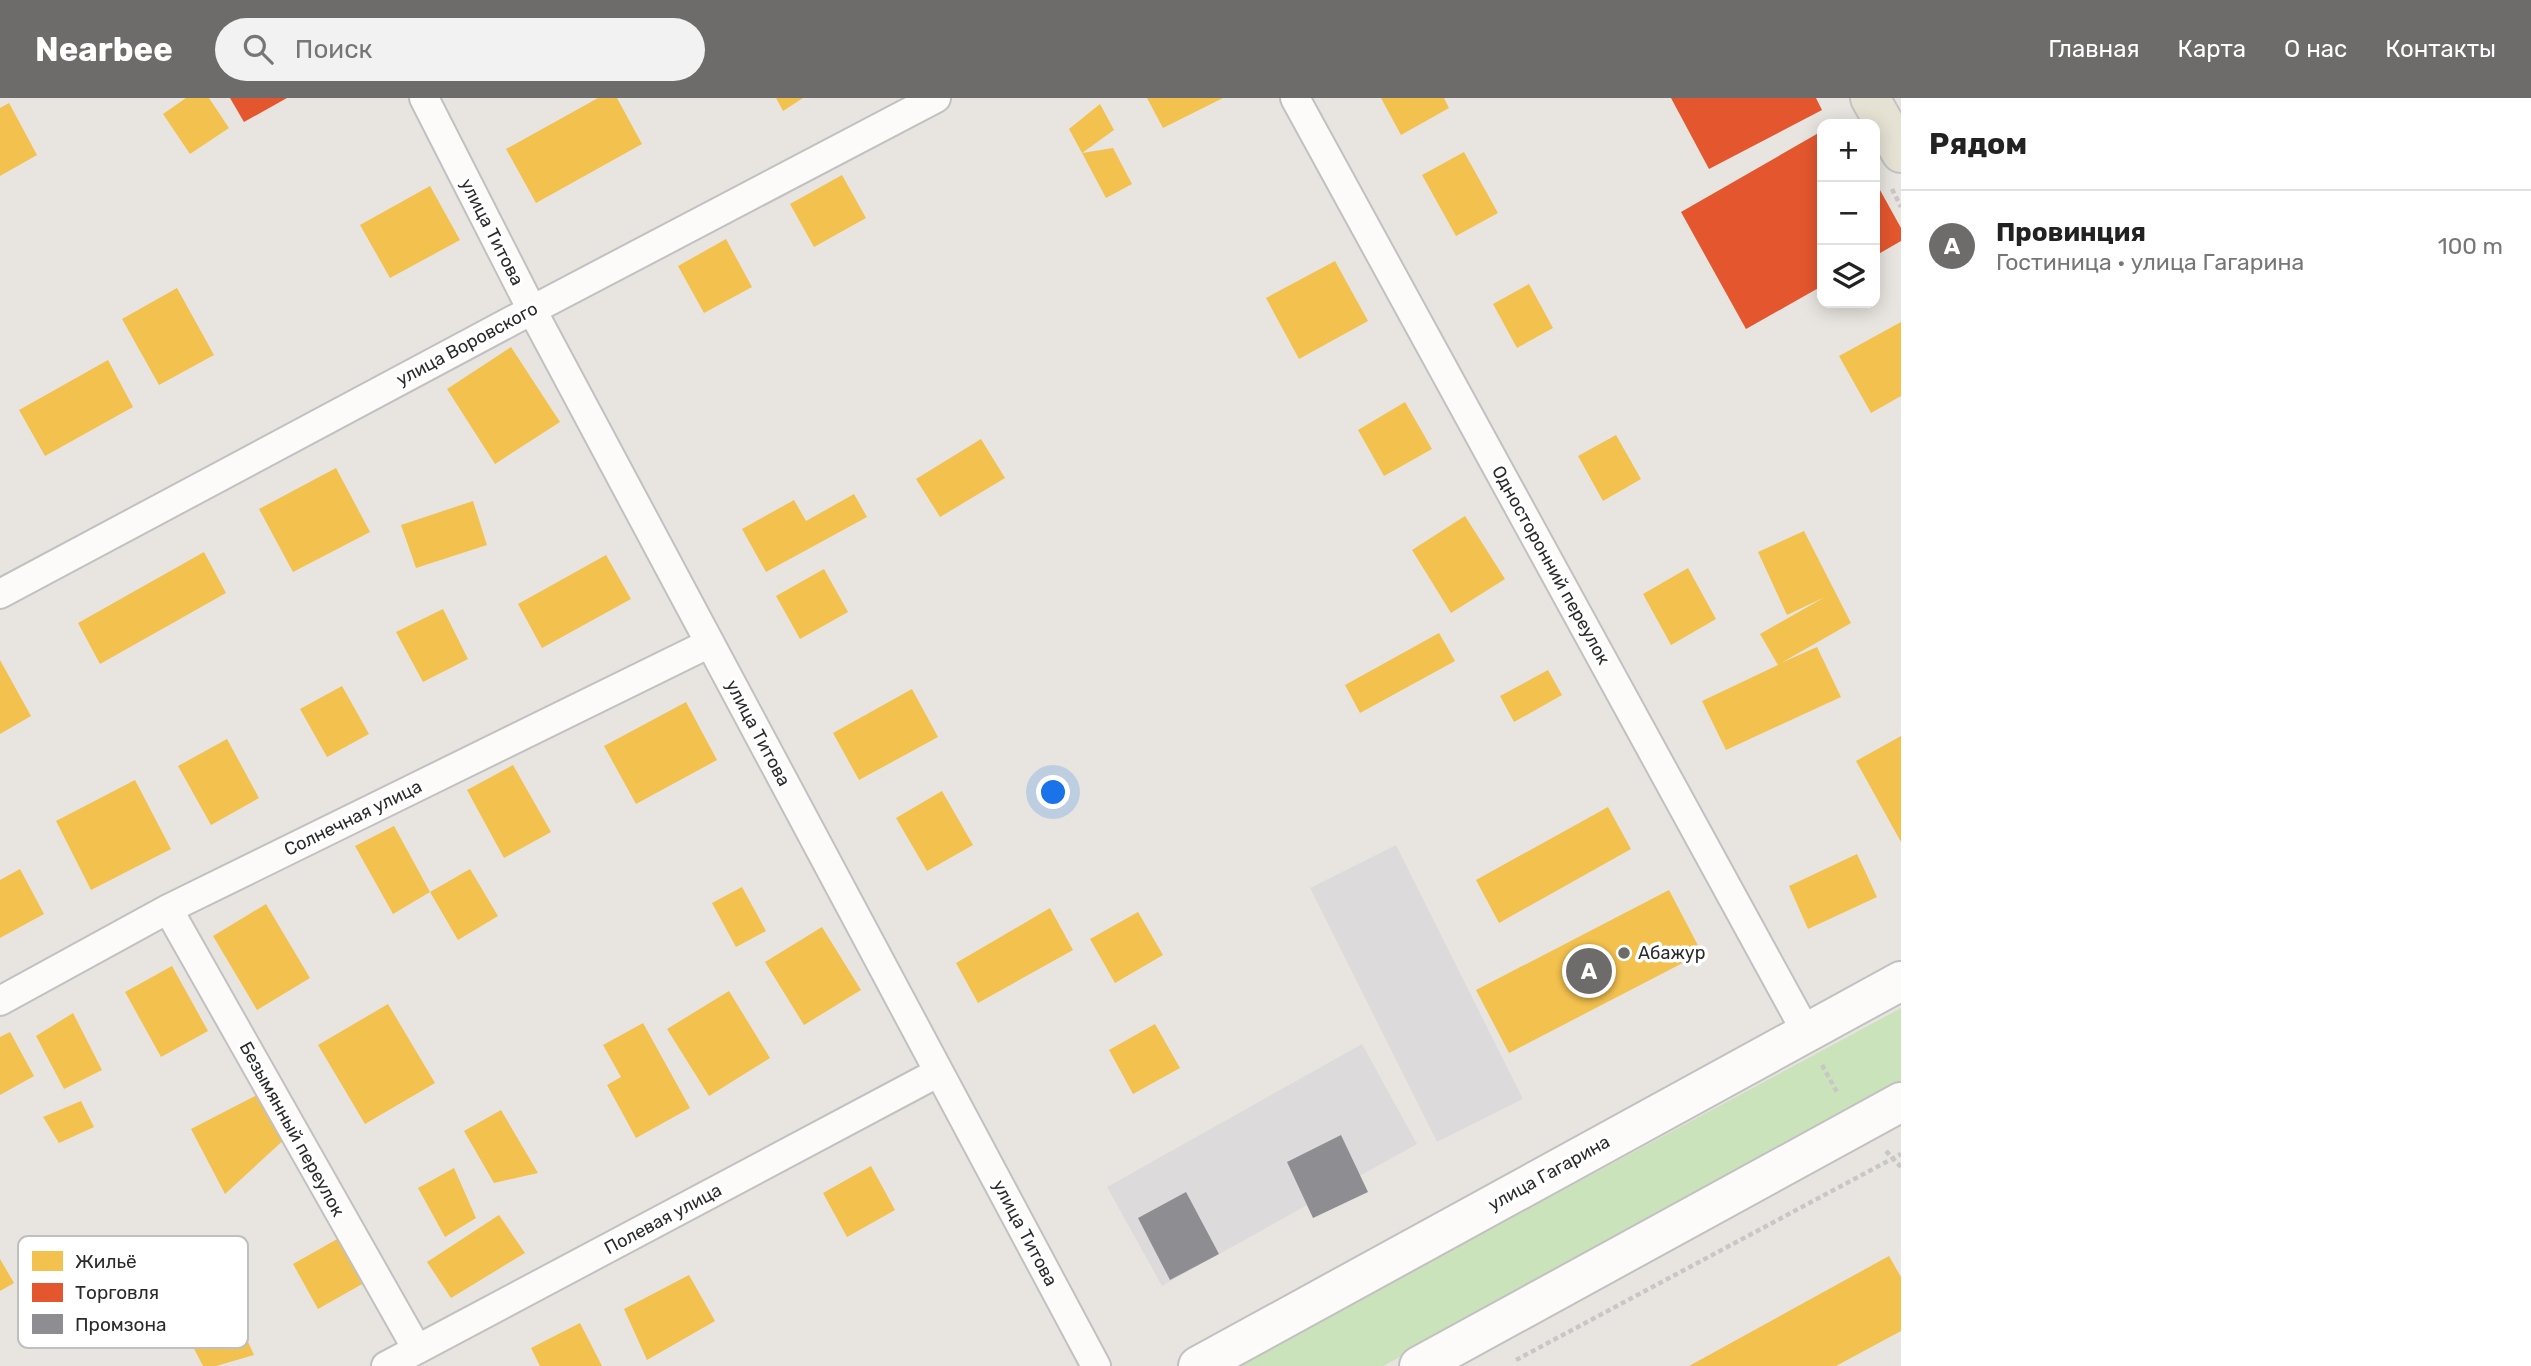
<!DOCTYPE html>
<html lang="ru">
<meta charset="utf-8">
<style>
:root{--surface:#fff;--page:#f2f2f2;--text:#222;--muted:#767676;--line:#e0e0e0;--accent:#6d6c6a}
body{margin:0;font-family:Rubik,sans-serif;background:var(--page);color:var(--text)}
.controls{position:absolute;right:21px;top:21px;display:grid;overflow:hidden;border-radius:14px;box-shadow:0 4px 18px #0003}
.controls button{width:63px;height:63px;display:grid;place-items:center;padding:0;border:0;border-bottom:2px solid var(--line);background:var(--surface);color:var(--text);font:35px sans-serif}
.you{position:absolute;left:1054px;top:695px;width:24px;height:24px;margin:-18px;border:5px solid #fff;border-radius:50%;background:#1a73e8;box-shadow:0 0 0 10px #1a73e833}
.badge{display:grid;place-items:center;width:46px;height:46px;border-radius:50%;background:var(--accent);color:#fff;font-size:23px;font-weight:700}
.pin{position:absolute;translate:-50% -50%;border:4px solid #fff;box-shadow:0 2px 7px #0006}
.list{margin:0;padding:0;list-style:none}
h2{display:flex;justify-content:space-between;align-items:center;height:91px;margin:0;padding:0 28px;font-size:30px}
h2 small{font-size:23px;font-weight:400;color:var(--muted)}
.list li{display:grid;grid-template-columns:46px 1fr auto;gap:21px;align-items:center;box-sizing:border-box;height:112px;padding:0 28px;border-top:2px solid var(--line)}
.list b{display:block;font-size:26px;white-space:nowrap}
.list p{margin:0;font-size:23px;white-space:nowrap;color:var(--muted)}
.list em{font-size:23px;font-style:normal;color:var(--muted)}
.icon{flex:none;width:38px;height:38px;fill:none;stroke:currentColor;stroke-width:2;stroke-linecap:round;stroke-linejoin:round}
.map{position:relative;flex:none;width:1901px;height:1268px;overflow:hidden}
header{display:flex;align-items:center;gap:42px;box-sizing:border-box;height:98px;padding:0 35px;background:var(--accent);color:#fff}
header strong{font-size:33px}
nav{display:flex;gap:38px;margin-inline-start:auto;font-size:24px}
.search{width:490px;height:63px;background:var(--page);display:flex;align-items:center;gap:18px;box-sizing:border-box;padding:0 24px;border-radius:38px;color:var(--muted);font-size:26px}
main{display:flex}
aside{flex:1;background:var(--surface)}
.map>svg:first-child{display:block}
.industrial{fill:#dddadc}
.green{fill:#cae3bb}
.homes{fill:#f2c14e}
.shops{fill:#e4572e}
.industry{fill:#8d8d92}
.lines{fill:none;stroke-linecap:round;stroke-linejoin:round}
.street-casing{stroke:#c2c1c1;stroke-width:32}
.secondary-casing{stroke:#c2c1c1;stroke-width:42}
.primary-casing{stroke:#c5c3c1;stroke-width:42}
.path{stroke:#c8c7c7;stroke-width:4.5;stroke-dasharray:5 3.5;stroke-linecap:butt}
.street{stroke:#fcfbfa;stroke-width:28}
.secondary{stroke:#fcfbfa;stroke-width:38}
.primary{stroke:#e5e2d4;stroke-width:38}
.poi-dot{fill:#6d6c6a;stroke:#fff;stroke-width:2.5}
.labels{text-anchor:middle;stroke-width:7;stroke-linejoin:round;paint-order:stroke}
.street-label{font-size:18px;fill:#2b2b2b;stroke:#fff}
.poi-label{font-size:18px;fill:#2b2b2b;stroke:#fff;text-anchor:start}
.key{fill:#fff;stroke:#bfbfbf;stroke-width:2}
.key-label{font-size:19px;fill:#2b2b2b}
</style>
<header>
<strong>Nearbee</strong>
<div class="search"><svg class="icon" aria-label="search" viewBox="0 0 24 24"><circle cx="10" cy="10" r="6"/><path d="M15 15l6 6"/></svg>Поиск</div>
<nav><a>Главная</a><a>Карта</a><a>О нас</a><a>Контакты</a></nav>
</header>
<main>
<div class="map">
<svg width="1901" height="1268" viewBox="0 0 1901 1268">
<rect width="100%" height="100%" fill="#e8e5e0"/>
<path class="industrial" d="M1396,747l127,254 -86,43 -127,-254z
M1362,946l55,100 -255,142 -55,-99z"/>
<path class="green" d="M1901,910v80l-518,278h-147z"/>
<path class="homes" d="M186,0h23l20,30 -39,26 -27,-40z
M598,0h19l25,46 -106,59 -30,-54z
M776,0h27l-20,13z
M1147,0h76l-60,30z
M1381,0h63l5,10 -48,27z
M9,5l28,52 -37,21v-68z
M1100,6l14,26 -32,23 -13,-24z
M1113,50l19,36 -26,14 -24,-45z
M1464,54l34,61 -42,23 -34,-61z
M842,77l24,43 -52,29 -24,-43z
M430,88l30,54 -70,38 -30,-53z
M726,141l26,48 -48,26 -26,-47z
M1335,163l33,60 -69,38 -33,-61z
M1529,186l24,44 -36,20 -24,-44z
M177,190l37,67 -55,30 -37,-66z
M1901,224v74l-30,17 -32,-57z
M511,249l49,75 -65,42 -48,-75z
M108,262l25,47 -88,49 -26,-46z
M1405,304l27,47 -48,27 -26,-46z
M1616,337l25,44 -38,22 -25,-45z
M981,341l24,39 -65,39 -24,-38z
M336,370l34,64 -77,40 -34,-63z
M854,396l13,23 -101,55 -24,-43 52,-29 12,21z
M473,403l14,44 -71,23 -15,-43z
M1465,418l40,63 -54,34 -39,-63z
M1804,433l47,92 -70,40 36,-16 24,50 -115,53 -24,-49 76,-36 -18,-31 65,-37 -38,18 -29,-63z
M204,454l22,41 -126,71 -22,-41z
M606,457l25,44 -89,49 -24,-44z
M1688,470l28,51 -45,26 -28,-51z
M824,471l24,43 -48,27 -24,-43z
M443,511l25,50 -45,23 -27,-50z
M1439,535l16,28 -95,52 -15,-28z
M0,562l31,56 -31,18z
M1548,572l14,25 -48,27 -14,-26z
M342,588l27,48 -42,23 -27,-48z
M912,591l26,48 -79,43 -26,-47z
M686,604l31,58 -81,44 -32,-58z
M1901,638v106l-45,-81z
M227,641l32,59 -48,27 -33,-59z
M513,667l38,67 -47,26 -37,-68z
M135,682l36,69 -80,41 -35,-69z
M942,693l31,54 -46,26 -31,-53z
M1608,709l23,42 -132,74 -23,-43z
M394,728l36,66 -37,22 -38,-68z
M1857,756l20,43 -69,32 -19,-43z
M20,771l24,45 -44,24v-58z
M470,771l28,47 -40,24 -28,-48z
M742,789l24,44 -30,16 -24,-44z
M1669,792l33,63 -193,100 -33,-63z
M266,806l44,74 -53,32 -44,-74z
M1050,810l23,42 -95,53 -22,-40z
M1138,814l25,43 -48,28 -25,-44z
M822,829l39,63 -57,35 -39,-63z
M172,868l36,65 -47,26 -36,-65z
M729,893l41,67 -61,38 -42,-67z
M388,906l47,79 -70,41 -47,-79z
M73,915l29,57 -38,19 -28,-53z
M643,925l47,85 -54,30 -29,-53 14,-8 -18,-32z
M1155,926l25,44 -47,26 -24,-44z
M10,934l24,44 -34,19v-58z
M265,993l23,45 -63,58 -34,-65z
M81,1003l13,26 -35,16 -16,-26z
M501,1012l37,63 -44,10 -30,-52z
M871,1068l24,44 -48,27 -24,-44z
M454,1070l22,50 -31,19 -27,-49z
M499,1117l26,38 -74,45 -24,-36z
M339,1140l25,45 -46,26 -25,-45z
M1889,1158l12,21v54l-65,35h-147z
M0,1161l14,24 -14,8z
M689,1177l26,46 -68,39 -23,-51z
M224,1191l30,66 -38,11h-13l-26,-50z
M580,1225l22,43h-62l-9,-18z"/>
<path class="shops" d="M230,0h57l-43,24z
M1671,0h145l6,12 -113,59z
M1822,33v155l-76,43 -65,-117z
M1875,83l26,47v13l-26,15z"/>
<path class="industry" d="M1341,1037l27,57 -55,26 -26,-56z
M1186,1094l33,62 -49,26 -32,-62z"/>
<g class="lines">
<g class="street-casing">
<path id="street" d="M424,0l108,212 564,1056
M1295,0l503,919 6,17
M0,496l532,-284 404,-212
M168,811l249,440
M0,903l168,-92 542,-266
M386,1268l553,-294"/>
</g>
<g class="secondary-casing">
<path id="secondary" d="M1198,1268l703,-385
M1419,1268l482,-264"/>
</g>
<g class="primary-casing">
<path id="primary" d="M1870,0l31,55"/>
</g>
<path class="path" d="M1892,91l9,18
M1822,967l16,29
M1886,1053l15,16
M1516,1262l385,-206"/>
<use href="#street" class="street"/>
<use href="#secondary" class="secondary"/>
<use href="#primary" class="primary"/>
</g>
<circle class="poi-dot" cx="1624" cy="855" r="7"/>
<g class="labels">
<g class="street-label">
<text transform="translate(492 134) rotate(63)" y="6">улица Титова</text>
<text transform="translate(467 246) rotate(-28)" y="6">улица Воровского</text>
<text transform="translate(1551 467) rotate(61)" y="6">Односторонний переулок</text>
<text transform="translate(758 635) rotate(62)" y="6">улица Титова</text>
<text transform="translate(353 720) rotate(-26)" y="6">Солнечная улица</text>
<text transform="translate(292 1031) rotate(61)" y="6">Безымянный переулок</text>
<text transform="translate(1549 1075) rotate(-29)" y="6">улица Гагарина</text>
<text transform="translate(663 1121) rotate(-28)" y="6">Полевая улица</text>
<text transform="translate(1025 1135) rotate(62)" y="6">улица Титова</text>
</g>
<g class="poi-label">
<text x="1638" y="861">Абажур</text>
</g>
</g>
<rect x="18" y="1138" width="230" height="112" rx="10" class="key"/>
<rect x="32" y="1153" width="31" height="20" fill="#f2c14e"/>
<rect x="32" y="1185" width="31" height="19" fill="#e4572e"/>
<rect x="32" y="1216" width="31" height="20" fill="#8d8d92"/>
<g class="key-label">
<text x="75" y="1170">Жильё</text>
<text x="75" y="1201">Торговля</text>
<text x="75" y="1233">Промзона</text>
</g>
</svg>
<div class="controls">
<button>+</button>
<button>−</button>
<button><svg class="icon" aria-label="layers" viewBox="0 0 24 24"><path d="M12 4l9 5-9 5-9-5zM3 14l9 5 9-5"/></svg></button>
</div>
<div class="you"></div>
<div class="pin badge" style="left:1589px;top:873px">A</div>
</div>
<aside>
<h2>Рядом<small></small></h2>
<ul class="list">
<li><span class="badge">A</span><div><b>Провинция</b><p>Гостиница · улица Гагарина</p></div><em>100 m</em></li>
</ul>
</aside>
</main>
